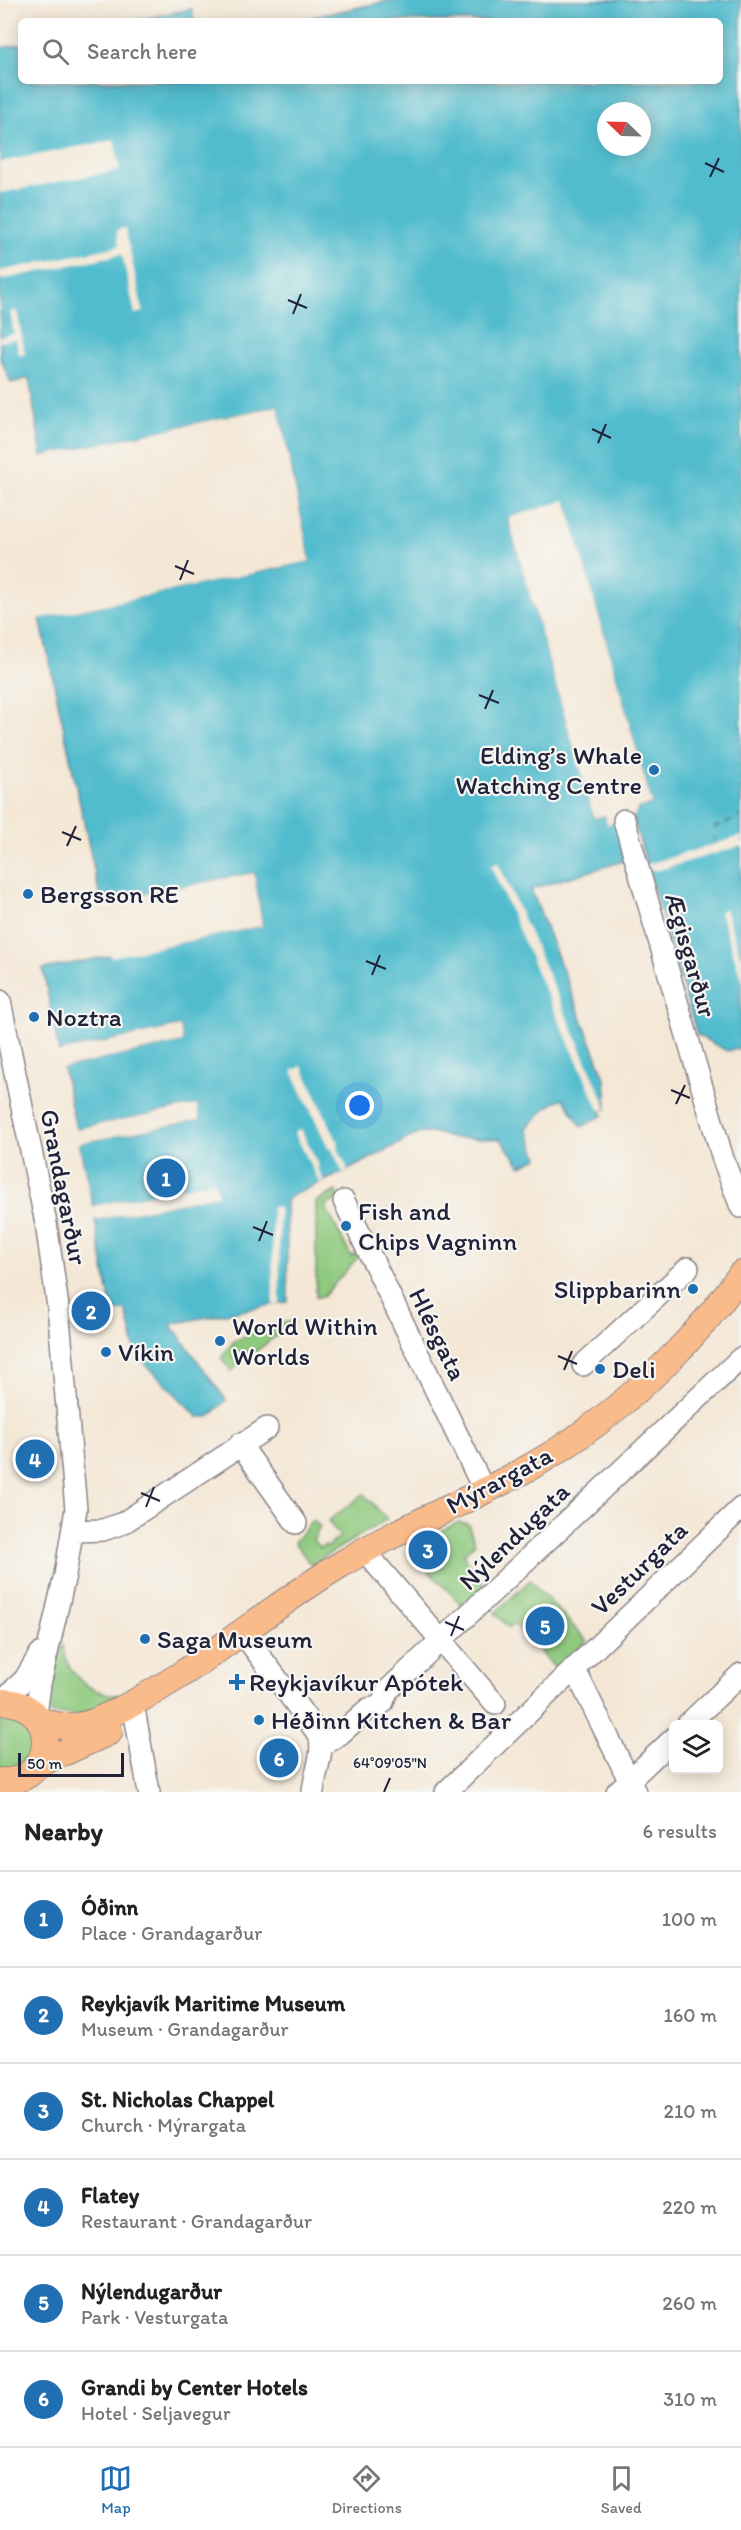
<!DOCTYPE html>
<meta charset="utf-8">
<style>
:root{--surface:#fff;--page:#f2f2f2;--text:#222;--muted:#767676;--line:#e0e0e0;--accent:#1f6fb2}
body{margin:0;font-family:Itim,sans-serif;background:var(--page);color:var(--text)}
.controls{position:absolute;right:18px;bottom:18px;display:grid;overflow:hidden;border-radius:9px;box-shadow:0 3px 15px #0003}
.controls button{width:54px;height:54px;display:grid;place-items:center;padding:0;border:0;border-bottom:2px solid var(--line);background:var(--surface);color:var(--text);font:30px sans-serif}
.compass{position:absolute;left:597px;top:102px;width:54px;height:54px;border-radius:50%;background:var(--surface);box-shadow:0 3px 15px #0003;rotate:293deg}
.scale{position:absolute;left:18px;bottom:15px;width:106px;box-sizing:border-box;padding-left:6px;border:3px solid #22223b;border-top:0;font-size:16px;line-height:21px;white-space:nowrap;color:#22223b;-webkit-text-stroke:4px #f6f6f2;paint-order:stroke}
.you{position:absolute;left:360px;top:1106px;width:21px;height:21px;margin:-15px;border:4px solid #fff;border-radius:50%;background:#1a73e8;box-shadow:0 0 0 9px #1a73e833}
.badge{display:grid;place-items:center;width:39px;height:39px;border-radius:50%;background:var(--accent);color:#fff;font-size:20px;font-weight:700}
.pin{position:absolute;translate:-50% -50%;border:3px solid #fff;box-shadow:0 2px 6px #0006}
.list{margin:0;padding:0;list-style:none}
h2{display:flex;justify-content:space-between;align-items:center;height:78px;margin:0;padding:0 24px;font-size:26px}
h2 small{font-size:20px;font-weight:400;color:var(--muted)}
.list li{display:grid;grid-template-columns:39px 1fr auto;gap:18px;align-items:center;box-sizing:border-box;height:96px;padding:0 24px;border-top:2px solid var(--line)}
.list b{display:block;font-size:22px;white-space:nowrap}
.list p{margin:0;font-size:20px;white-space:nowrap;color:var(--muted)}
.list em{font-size:20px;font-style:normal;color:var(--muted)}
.icon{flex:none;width:33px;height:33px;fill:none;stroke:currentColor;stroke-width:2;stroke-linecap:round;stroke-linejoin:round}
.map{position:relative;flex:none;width:741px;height:1792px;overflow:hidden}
.search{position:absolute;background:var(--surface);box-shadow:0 3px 15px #0003;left:18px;right:18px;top:18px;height:66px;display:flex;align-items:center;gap:15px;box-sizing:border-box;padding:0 21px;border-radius:9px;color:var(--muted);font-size:22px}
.sheet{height:654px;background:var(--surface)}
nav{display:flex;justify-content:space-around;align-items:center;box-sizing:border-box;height:84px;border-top:2px solid var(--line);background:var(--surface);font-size:16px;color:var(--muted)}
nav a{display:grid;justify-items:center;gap:3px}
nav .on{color:var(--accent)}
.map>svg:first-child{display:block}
.green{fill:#8ec97e;stroke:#58765c;stroke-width:1.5}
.water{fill:#51bccd;stroke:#3a6f84;stroke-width:1.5;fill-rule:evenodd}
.pier{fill:#f4e7d5}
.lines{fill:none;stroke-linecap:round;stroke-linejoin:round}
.ferry{stroke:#32586e;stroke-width:1.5;stroke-dasharray:8 6;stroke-linecap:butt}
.minor-casing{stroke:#8b8488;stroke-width:24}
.major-casing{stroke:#8b8488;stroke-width:28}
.minor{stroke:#fff;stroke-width:21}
.major{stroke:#fabb8b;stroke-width:26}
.ticks{fill:none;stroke:#22223b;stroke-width:2}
.poi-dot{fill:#1f6fb2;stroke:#f6f6f2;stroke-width:2}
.labels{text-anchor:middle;stroke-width:4.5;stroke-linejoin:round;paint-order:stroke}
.poi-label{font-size:26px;fill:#22223b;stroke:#f6f6f2;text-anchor:start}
.street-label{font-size:26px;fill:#22223b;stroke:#f6f6f2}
.ticks-label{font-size:15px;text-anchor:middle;fill:#22223b;stroke:#f6f6f2;stroke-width:4.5;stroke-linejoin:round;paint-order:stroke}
</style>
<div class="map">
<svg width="741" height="1792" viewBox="0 0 741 1792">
<rect width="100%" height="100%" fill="#f6f6f2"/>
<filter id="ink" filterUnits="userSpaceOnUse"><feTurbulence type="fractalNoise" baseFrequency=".0167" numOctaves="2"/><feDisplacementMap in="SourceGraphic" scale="12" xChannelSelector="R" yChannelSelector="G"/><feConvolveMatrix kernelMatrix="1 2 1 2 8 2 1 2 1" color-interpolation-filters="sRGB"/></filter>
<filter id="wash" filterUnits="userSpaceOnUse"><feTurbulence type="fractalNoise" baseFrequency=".008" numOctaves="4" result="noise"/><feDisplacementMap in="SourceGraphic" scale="24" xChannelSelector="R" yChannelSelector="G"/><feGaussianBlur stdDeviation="1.35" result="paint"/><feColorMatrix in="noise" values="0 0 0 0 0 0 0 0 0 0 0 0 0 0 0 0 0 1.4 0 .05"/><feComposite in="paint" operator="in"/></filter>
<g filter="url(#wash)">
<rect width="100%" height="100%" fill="#f4e7d5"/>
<path class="green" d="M336,1191l4,7 -15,8 26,50 6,-3 2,3 -36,41h-7v-95z
M295,1321l-64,50 -10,-13 12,-16 27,-14z
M364,1494l23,25 -76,46 -17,-23 19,-22 7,7 -7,13 7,8 4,-3 2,2 14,-10 -12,-16z
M459,1522l9,2 7,19 -12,12 22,31 -21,21 -43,-44 7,-5 -12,-15z
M530,1580l57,61 -31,28 -41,-45 -6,4 -14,-15z
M63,1645c4,30 25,48 55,50l3,3 -42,17 -27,-1 -6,-5 -4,-14z
M0,1714l25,4 11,26 -14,23 -22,3z"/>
<path class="water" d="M393,0h348v1048l-14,3 -30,-16 -64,-217 5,-10 14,-4 -86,-303 -58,17 86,300 11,-3 2,9 10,-2 10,38 -96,29 74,189 2,30 -7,3 3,4 -21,12 -19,-29 -16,9 -20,21 11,30 -17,8 -21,-27 -50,-1 -13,-5h-18l-71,37 -59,27 -3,4 2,101 -117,22 3,7h2l50,69 -17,17h-11l-62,-63 -10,-44 -14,2 -17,-92 122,-25 -2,-13 -122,24 -14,-63 121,-24 -3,-14 -121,24 -13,-61 120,-26 -3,-16 -121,26 -16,-83 219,-43 -8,-53 -153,29 -61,-284 270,-57 -32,-155 -236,50 -13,-78 -18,5 -11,-26v-309l21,-4v37h699v-60h-427zM606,111h36v36h-36z
M192,9l2,12h-61z"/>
<path class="pier" d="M114,140l6,30 -120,23v-31z
M125,228l18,84 -8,2 -13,-60 -122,26v-9l119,-25 -2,-16z
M17,311l8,43 -6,1 -3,-16 -16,3v-5l14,-3 -4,-22z
M278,406l32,155 -272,58 2,-4 267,-56 -31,-149 -234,49v-3z
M566,500l86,304 -14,4 -5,10 -3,-1 6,-12 12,-3 -84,-298 -53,16 85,295 10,-3 3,9 8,-2 2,2 -12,4 -2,-10 -11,3 -86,-300z
M741,836v10l-86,25 -1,-2 -13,3 -2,-5z
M498,863l57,127 52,118 -7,3 -55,-121 -54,-124z
M254,873l8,53 -151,31 -1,-3 149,-30 -8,-48 -149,29 -1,-3z
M725,909l16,49v20l-21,-67z
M180,1026l3,16 -120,26 -1,-3 118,-25 -2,-11 -118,26 -1,-3z
M302,1066l37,79 -2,1 11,24 -5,3 -11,-24h-3l-37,-78z
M197,1105l3,14 -121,24 -1,-3 119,-23 -2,-8 -118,23 -1,-3z
M301,1129l18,38 -2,1 7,13 -4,2 -26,-51z
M215,1181l3,14 -123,25v-3l119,-25 -1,-7 -120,24v-3z
M272,1207h7l1,97 -7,1z"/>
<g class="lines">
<path class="ferry" d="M714,844l1,-17 17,-6 9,-7"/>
</g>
</g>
<g filter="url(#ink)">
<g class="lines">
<g class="minor-casing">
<path id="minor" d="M624,820l99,339 18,48
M0,1001l46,222 12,84 18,202 -11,66 -25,109 -4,31
M344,1201l140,289
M583,1365l105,-97
M240,1444l56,79
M74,1531l29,-1 20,-7 144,-95
M364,1550l131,154
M242,1632l77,103c6,19 -5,38 -6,57
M574,1668l61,124
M1,1702l24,-23 15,-25
M135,1715l14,77
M688,1724l53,-50
M322,1746l18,-12 28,-25 10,-2 5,-5 4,-11 354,-333
M446,1792l295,-284
M617,1792l57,-54"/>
</g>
<g class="major-casing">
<path id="major" d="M0,1702c61,-2 59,83 0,79
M40,1720c19,8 37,9 56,1 89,-38 162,-106 244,-156 75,-47 162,-75 235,-126 62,-43 124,-103 166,-165
M39,1764l70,-32"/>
</g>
<use href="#minor" class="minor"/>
<use href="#major" class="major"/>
</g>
</g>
<path class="ticks" d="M705,163l19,9M710,177l9,-19M288,300l19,8M293,314l8,-20M592,429l19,9M598,443l8,-19M175,566l19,8M180,580l8,-20M479,695l20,8M485,709l8,-19M62,832l19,8M67,846l9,-20M366,961l20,8M372,975l8,-20M671,1090l19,8M676,1104l9,-19M253,1227l20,8M259,1241l8,-20M558,1356l19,8M564,1370l8,-19M141,1493l19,8M146,1507l8,-20M445,1622l19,8M451,1636l8,-20M384,1792l6,-14"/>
<g class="poi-dot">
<circle cx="654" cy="770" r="6"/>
<circle cx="28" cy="894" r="6"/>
<circle cx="34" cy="1017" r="6"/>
<circle cx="346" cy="1226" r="6"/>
<circle cx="693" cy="1289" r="6"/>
<circle cx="220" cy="1341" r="6"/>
<circle cx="106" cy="1352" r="6"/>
<circle cx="600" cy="1369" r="6"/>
<circle cx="145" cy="1639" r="6"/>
<path d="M234 1673h6v6h6v6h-6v6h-6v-6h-6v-6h6z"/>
<circle cx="259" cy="1720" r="6"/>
</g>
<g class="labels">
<g class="poi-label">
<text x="642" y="764" text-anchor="end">Elding’s Whale<tspan x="642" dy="30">Watching Centre</tspan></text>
<text x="40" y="903">Bergsson RE</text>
<text x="46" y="1026">Noztra</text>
<text x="358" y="1220">Fish and<tspan x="358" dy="30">Chips Vagninn</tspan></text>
<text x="681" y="1298" text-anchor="end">Slippbarinn</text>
<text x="232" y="1335">World Within<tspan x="232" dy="30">Worlds</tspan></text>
<text x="118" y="1361">Víkin</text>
<text x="612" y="1378">Deli</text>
<text x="157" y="1648">Saga Museum</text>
<text x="249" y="1691">Reykjavíkur Apótek</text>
<text x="271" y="1729">Héðinn Kitchen &amp; Bar</text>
</g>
<g class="street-label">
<text transform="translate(691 955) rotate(74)" y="9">Ægisgarður</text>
<text transform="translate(64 1187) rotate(79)" y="9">Grandagarður</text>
<text transform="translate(438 1334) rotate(64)" y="9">Hlésgata</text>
<text transform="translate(499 1480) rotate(-28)" y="9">Mýrargata</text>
<text transform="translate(514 1536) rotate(-44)" y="9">Nýlendugata</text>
<text transform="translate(639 1568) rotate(-44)" y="9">Vesturgata</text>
</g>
</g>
<g class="ticks-label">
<text x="390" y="1768">64°09'05"N</text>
</g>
</svg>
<div class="controls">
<button><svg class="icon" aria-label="layers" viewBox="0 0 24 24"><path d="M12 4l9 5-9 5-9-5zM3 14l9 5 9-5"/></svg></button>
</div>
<svg class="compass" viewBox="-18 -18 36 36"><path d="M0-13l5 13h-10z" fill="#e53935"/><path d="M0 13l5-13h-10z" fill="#767676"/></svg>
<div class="scale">50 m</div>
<div class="you"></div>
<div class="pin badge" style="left:166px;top:1178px">1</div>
<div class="pin badge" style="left:91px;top:1311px">2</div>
<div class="pin badge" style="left:428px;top:1550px">3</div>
<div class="pin badge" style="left:35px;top:1459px">4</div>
<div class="pin badge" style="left:545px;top:1626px">5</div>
<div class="pin badge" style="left:279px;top:1758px">6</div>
<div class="search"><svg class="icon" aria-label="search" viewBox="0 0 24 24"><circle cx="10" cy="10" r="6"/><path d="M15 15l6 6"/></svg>Search here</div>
</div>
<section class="sheet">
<h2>Nearby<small>6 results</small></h2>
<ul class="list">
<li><span class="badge">1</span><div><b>Óðinn</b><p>Place · Grandagarður</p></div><em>100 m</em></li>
<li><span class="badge">2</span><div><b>Reykjavík Maritime Museum</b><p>Museum · Grandagarður</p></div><em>160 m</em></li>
<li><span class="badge">3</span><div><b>St. Nicholas Chappel</b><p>Church · Mýrargata</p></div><em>210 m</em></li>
<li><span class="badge">4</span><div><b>Flatey</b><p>Restaurant · Grandagarður</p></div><em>220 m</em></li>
<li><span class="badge">5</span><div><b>Nýlendugarður</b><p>Park · Vesturgata</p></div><em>260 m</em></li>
<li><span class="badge">6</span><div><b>Grandi by Center Hotels</b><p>Hotel · Seljavegur</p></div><em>310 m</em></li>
</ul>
</section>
<nav>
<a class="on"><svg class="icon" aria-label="map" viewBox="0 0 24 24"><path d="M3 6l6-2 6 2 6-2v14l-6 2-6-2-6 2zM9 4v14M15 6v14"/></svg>Map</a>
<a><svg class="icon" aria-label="directions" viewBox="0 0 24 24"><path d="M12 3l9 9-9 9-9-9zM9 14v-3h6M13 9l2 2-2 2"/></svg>Directions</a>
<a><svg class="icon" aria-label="saved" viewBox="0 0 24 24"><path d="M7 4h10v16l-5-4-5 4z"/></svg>Saved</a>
</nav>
